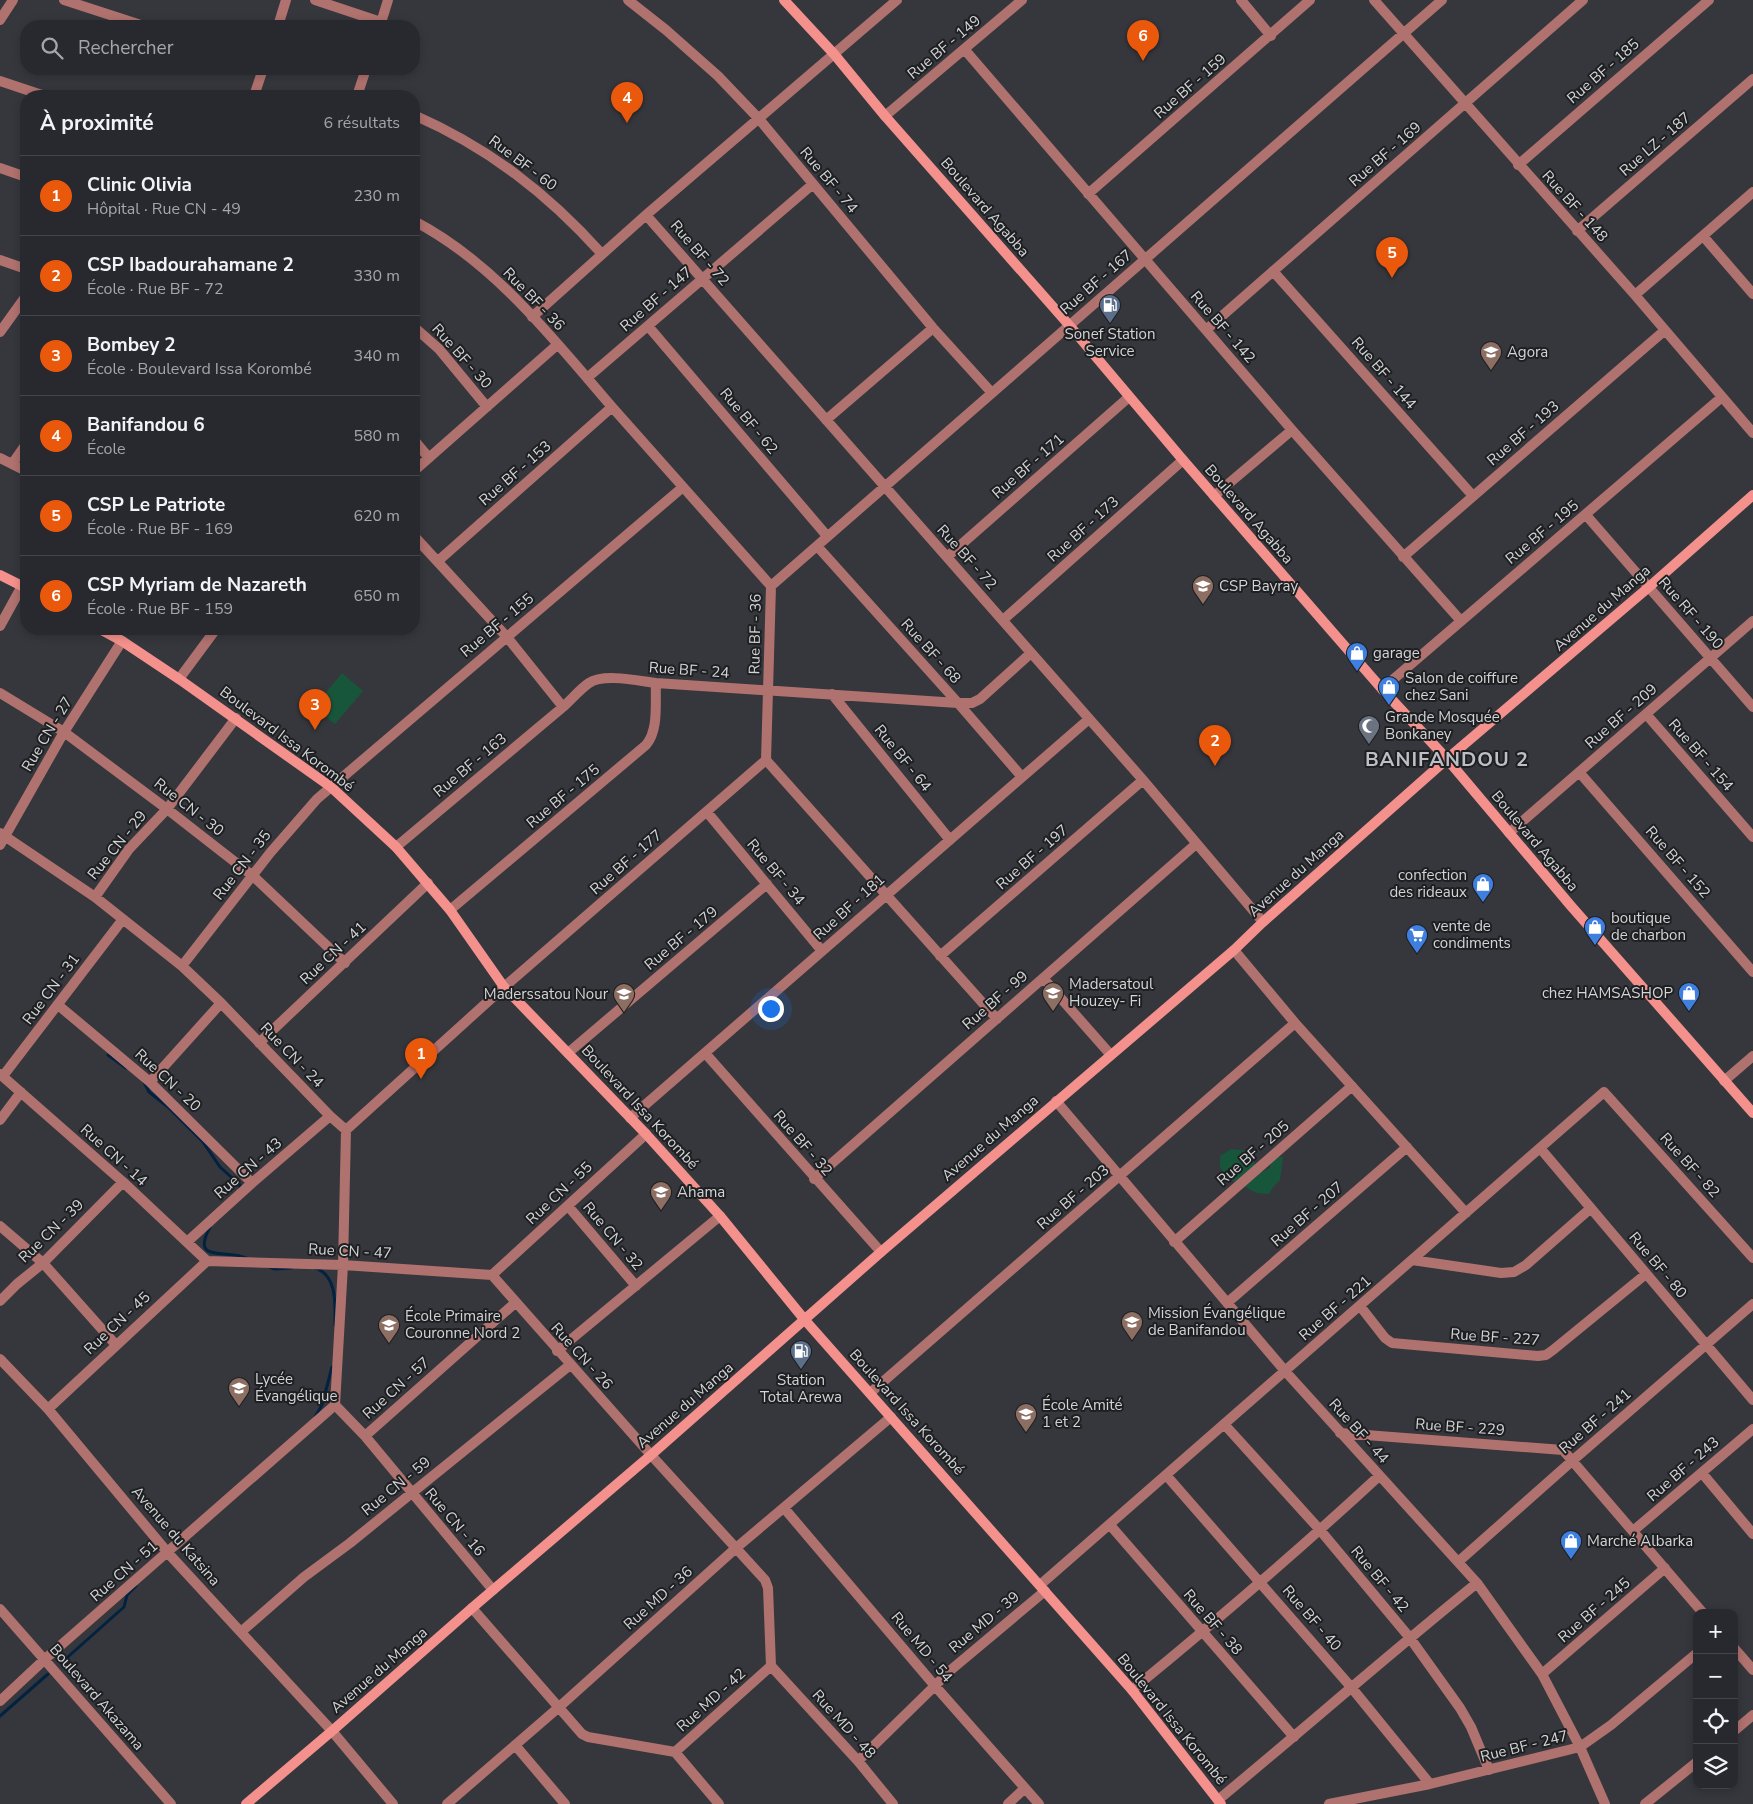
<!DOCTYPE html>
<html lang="fr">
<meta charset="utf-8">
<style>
:root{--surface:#28292e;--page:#303136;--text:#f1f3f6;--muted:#a5a6aa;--line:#44454a;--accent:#ea580c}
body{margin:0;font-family:"Nunito Sans",sans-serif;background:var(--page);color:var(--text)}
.controls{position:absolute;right:15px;bottom:15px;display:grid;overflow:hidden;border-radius:10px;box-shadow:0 2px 8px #0003}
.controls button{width:45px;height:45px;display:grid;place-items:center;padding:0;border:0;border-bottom:1px solid var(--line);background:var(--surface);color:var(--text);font:25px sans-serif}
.you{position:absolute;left:770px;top:1008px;width:18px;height:18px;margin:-12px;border:4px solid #fff;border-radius:50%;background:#1a73e8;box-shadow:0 0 0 8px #1a73e833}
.badge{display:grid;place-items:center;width:32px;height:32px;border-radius:50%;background:var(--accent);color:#fff;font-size:16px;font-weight:700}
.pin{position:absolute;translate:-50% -41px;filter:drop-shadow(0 1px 2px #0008)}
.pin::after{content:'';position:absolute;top:26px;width:18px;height:15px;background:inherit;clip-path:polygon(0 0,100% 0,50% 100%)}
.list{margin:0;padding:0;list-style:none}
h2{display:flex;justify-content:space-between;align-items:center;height:65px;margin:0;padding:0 20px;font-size:21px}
h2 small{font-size:16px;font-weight:400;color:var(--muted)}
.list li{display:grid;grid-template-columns:32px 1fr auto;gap:15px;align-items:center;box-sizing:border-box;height:80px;padding:0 20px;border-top:1px solid var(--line)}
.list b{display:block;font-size:19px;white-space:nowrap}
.list p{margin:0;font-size:16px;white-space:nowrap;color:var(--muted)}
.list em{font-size:16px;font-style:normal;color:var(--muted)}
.icon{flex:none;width:28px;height:28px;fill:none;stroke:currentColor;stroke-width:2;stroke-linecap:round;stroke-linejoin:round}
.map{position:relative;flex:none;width:1753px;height:1804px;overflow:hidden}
.search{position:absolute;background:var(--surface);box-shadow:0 2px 8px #0003;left:20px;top:20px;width:400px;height:55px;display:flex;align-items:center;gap:12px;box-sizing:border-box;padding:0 18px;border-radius:20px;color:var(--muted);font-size:19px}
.panel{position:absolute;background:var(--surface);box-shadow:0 2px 8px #0003;left:20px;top:90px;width:400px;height:545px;border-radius:20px}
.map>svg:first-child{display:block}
.green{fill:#18563c}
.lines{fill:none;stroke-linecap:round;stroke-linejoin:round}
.stream{stroke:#022242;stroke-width:3}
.street{stroke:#b0726e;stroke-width:10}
.secondary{stroke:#f4918c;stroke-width:10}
.labels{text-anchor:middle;stroke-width:4;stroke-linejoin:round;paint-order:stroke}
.street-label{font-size:15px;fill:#d2d4d7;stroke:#1e1f21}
.poi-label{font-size:15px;fill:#d2d4d7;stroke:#1e1f21;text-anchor:start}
.district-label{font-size:20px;font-weight:bold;letter-spacing:1px;fill:#bcbfc6;stroke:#1e1f21}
</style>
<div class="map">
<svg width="1753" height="1804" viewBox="0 0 1753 1804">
<rect width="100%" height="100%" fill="#35373d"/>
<path class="green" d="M342,673l21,18 -28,33 -21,-17z
M1231,1149l18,2 -1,6 7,7 3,9 12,-5 1,-11h12l-3,23 -7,7 -4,7 -12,-1 -31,-16 -6,-10v-11z"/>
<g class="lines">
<path class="stream" d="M108,1055l18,13
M144,1082l5,10 19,15 35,35 17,25 20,18v7
M210,1227c-16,30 4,25 24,28 4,0 8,2 12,3
M270,1267l5,2 16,-1
M315,1268c23,7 20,38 20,57
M315,1417l7,-12 10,-38
M61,1663l63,-56 3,-12 9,-9
M0,1716l48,-42"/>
<path class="street" d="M64,0l80,26
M315,0l66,22
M628,0l38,30 52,46 41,43 174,209 59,65
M1241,0l30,36
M1374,0l261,295 118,138
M0,20l13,-20
M278,26l8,-26
M380,26l8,-26
M965,50l327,380 169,191
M0,81l45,15
M254,96l9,-27
M357,96l9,-27
M414,115c75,33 133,78 188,139
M885,116l137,-116
M1518,165l191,-165
M0,168l26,9
M1088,194l222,-194
M646,215l497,565 120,142
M414,221c81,42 139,118 198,186 53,60 106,119 159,179l-5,174 231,259
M1577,231l176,-152
M1703,236l50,58
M0,260l26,9
M1273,271l200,225
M1635,295l118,-103
M532,317l114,-102 251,-215
M648,326l179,210
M414,327l25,22 48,58
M1206,330l377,-330
M0,332l26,-36
M587,378l226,-194
M826,420l107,-92
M414,440l15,18
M0,458l26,13
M12,464l14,-20
M414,471l143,-126
M1214,496l78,-66
M1586,515l167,192
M414,536l93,101 56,70c9,-8 17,-18 26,-24 15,-10 50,-2 67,0l302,20h14l8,-4 51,-46
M817,546l141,157 64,74
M947,557l182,-160
M1403,557l261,-226
M438,561l174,-154
M771,586l671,-586
M1003,620l180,-160
M0,626l22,-40
M179,679l37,-50
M1382,689l340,-292
M0,693l64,39 103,77 86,67 92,87
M832,694l118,146
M1646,714l107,123
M1579,772l174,200
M707,812l115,139
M0,833l95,64 87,69 39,37 109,113 16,14 -3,135 -8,140
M1509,833l244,-212
M0,845l64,-113 58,-91
M396,847l167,-140
M95,897l34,-48 38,-40 69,-91
M450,910l196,-165c13,-15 9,-42 10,-62
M1234,950l61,73 171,190
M940,956l203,-176
M182,966l88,-113 47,-54 366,-312
M1043,978l67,76
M58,1005l92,77 102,101
M259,1043l169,-160
M568,1053l199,-169
M705,1053l176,199
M0,1074l123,108 84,79
M3,1076l120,-157
M1724,1081l29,-25
M150,1082l71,-79
M1056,1101l229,270 192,212 65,91 38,73 25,57
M630,1118l459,-399
M0,1120l21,-28
M346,1130l158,-143 262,-227
M1540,1148l213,252
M814,1179l382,-335
M568,1206l68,80
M0,1226l43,37 73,82
M187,1242l65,-59 78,-67
M1174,1242l178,-156
M1412,1260l89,13 13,-1 12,-7 65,-57
M207,1261l136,4 149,10
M492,1275l154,-141
M0,1301l17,-17 26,-21 80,-81
M1227,1303l180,-156
M1360,1306l25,32 7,5 146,13 8,-1 7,-5 93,-76
M557,1351l163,-135
M0,1359l48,50 120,144 164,178 61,73
M870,1393l425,-370
M335,1405l30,31 128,154
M48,1409l159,-148
M1224,1424l96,106 90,108 50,70 11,19 18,43
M1340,1433l223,17 140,163
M365,1436l150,-133
M1702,1473l51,61
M1166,1475l185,212 79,97
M784,1508l151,178 104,118
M1110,1525l184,212
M1633,1531l120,-102
M1458,1562l114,-101 181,-157
M1040,1585l564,-493 149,166
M472,1608l110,126 6,3 87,15 96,-86 -3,-78 -3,-8 -114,-125 -159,-180
M0,1609l171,195
M242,1631l62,-54 46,-34 220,-178
M1734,1648l19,22
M771,1666l87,95 35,43
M1542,1674l123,-106
M1132,1690c84,-69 167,-140 247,-214
M0,1701l44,-41 291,-255
M1734,1731l19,-16
M515,1745l50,59
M675,1752l44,52
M858,1761l94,-92 93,-78
M1218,1800c87,-72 171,-146 259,-217
M447,1804l111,-96 178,-160 155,-131
M1008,1804l17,-16
M1329,1804l101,-20 150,-37 31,-22 86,-72
M1645,1804l52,-42"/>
<path class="secondary" d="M784,0l50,54 51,62 184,209 114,135 199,229 65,70 124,147 182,207
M0,575l26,13
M100,629l22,12 57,38 152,108 65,60 54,63 54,77 142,147 74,82 84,103 328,371 89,114
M246,1804l86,-73 140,-123 179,-153 230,-203 353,-302 29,-28 184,-163 202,-172 104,-92"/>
</g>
<defs>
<g id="fuel-pin" transform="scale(1.125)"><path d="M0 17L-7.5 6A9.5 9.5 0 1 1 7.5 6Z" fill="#5c6f8a" stroke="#1e1f21"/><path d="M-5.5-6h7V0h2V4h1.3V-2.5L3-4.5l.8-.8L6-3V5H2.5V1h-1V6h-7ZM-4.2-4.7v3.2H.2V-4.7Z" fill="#fff"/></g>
<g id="school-pin" transform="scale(1.125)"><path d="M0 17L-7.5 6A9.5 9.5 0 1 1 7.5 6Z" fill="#8d6e63" stroke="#1e1f21"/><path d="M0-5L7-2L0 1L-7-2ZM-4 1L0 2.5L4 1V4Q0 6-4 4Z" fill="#fff"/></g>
<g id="shop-pin" transform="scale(1.125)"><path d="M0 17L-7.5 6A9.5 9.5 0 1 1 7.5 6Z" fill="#3f7fe0" stroke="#1e1f21"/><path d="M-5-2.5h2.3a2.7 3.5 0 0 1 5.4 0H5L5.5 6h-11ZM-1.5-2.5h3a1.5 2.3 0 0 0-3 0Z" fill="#fff"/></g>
<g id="mosque-pin" transform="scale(1.125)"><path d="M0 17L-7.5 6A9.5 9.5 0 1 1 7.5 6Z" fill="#6b7280" stroke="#1e1f21"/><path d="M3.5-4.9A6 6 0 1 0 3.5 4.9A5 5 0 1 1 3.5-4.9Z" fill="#fff"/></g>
<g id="supermarket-pin" transform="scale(1.125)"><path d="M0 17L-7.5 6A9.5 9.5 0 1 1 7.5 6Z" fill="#3f7fe0" stroke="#1e1f21"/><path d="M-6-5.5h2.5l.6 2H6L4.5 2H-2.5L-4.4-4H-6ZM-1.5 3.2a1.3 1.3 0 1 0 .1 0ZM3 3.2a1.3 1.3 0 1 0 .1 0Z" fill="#fff"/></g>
</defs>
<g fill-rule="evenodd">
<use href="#fuel-pin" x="1110" y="305"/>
<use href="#school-pin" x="1491" y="352"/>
<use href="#school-pin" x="1203" y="586"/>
<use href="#shop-pin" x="1357" y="653"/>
<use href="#shop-pin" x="1389" y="687"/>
<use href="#mosque-pin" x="1369" y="726"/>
<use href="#shop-pin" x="1483" y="884"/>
<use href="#shop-pin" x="1595" y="927"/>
<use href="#supermarket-pin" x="1417" y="935"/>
<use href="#school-pin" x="1053" y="993"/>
<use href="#shop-pin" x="1689" y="993"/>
<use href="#school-pin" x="624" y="994"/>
<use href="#school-pin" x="661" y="1192"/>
<use href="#school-pin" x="1132" y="1322"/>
<use href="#school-pin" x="389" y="1325"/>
<use href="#fuel-pin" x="801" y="1351"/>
<use href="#school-pin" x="239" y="1388"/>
<use href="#school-pin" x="1026" y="1414"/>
<use href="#shop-pin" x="1571" y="1541"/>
</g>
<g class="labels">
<g class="street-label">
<text transform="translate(944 47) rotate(-40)" y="5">Rue BF - 149</text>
<text transform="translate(1603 71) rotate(-41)" y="5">Rue BF - 185</text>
<text transform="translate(1190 86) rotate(-41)" y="5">Rue BF - 159</text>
<text transform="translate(1655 144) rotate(-41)" y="5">Rue LZ - 187</text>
<text transform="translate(1385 154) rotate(-41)" y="5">Rue BF - 169</text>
<text transform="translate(523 163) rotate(37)" y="5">Rue BF - 60</text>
<text transform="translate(829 180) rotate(50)" y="5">Rue BF - 74</text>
<text transform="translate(1575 206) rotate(48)" y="5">Rue BF - 148</text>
<text transform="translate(985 207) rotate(49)" y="5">Boulevard Agabba</text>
<text transform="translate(700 253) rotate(49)" y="5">Rue BF - 72</text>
<text transform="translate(1096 282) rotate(-41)" y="5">Rue BF - 167</text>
<text transform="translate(534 299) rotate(46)" y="5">Rue BF - 36</text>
<text transform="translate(656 299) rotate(-41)" y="5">Rue BF - 147</text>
<text transform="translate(1223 327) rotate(49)" y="5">Rue BF - 142</text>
<text transform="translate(462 356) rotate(48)" y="5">Rue BF - 30</text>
<text transform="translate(1384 373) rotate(49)" y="5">Rue BF - 144</text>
<text transform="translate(749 421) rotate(50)" y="5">Rue BF - 62</text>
<text transform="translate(1523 433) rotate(-41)" y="5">Rue BF - 193</text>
<text transform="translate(1028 466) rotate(-41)" y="5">Rue BF - 171</text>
<text transform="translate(515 473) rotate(-41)" y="5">Rue BF - 153</text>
<text transform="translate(1249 514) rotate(49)" y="5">Boulevard Agabba</text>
<text transform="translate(1083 529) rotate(-42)" y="5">Rue BF - 173</text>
<text transform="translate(1542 532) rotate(-40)" y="5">Rue BF - 195</text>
<text transform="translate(967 557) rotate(48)" y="5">Rue BF - 72</text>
<text transform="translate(1602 608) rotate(-41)" y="5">Avenue du Manga</text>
<text transform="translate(1691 613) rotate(49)" y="5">Rue RF - 190</text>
<text transform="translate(497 625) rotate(-40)" y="5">Rue BF - 155</text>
<text transform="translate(755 634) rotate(-89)" y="5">Rue BF - 36</text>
<text transform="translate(931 651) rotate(48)" y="5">Rue BF - 68</text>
<text transform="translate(689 670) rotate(4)" y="5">Rue BF - 24</text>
<text transform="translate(1621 716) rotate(-41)" y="5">Rue BF - 209</text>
<text transform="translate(47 734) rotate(-59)" y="5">Rue CN - 27</text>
<text transform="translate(287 739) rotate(37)" y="5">Boulevard Issa Korombé</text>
<text transform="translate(1701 755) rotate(49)" y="5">Rue BF - 154</text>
<text transform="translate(903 758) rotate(51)" y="5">Rue BF - 64</text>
<text transform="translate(470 765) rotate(-40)" y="5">Rue BF - 163</text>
<text transform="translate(563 796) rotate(-40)" y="5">Rue BF - 175</text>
<text transform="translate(189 807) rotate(38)" y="5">Rue CN - 30</text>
<text transform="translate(1535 841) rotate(50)" y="5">Boulevard Agabba</text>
<text transform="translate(117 845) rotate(-51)" y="5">Rue CN - 29</text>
<text transform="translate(1032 857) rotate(-41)" y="5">Rue BF - 197</text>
<text transform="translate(626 862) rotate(-41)" y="5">Rue BF - 177</text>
<text transform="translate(1678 862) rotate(49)" y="5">Rue BF - 152</text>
<text transform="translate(242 865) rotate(-52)" y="5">Rue CN - 35</text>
<text transform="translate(776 872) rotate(50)" y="5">Rue BF - 34</text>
<text transform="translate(1296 873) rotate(-42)" y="5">Avenue du Manga</text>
<text transform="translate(849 907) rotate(-42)" y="5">Rue BF - 181</text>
<text transform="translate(681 938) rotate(-40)" y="5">Rue BF - 179</text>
<text transform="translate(333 953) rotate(-43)" y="5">Rue CN - 41</text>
<text transform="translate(51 989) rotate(-53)" y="5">Rue CN - 31</text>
<text transform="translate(995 1000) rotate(-41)" y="5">Rue BF - 99</text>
<text transform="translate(292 1055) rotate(46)" y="5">Rue CN - 24</text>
<text transform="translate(168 1080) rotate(43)" y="5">Rue CN - 20</text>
<text transform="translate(640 1107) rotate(47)" y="5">Boulevard Issa Korombé</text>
<text transform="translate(990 1138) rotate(-41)" y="5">Avenue du Manga</text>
<text transform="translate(803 1143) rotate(49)" y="5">Rue BF - 32</text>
<text transform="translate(1253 1153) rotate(-41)" y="5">Rue BF - 205</text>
<text transform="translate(114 1155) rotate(42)" y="5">Rue CN - 14</text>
<text transform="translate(1690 1165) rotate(48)" y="5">Rue BF - 82</text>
<text transform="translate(248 1168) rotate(-41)" y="5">Rue CN - 43</text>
<text transform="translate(559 1193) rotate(-43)" y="5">Rue CN - 55</text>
<text transform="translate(1073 1197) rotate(-41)" y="5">Rue BF - 203</text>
<text transform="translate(1307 1214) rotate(-41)" y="5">Rue BF - 207</text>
<text transform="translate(51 1231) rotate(-44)" y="5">Rue CN - 39</text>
<text transform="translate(613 1236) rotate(50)" y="5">Rue CN - 32</text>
<text transform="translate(350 1251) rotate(3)" y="5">Rue CN - 47</text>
<text transform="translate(1658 1265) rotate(50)" y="5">Rue BF - 80</text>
<text transform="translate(1335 1308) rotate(-41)" y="5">Rue BF - 221</text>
<text transform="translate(117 1323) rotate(-43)" y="5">Rue CN - 45</text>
<text transform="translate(1495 1337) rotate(4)" y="5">Rue BF - 227</text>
<text transform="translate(582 1356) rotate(48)" y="5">Rue CN - 26</text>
<text transform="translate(396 1388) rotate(-42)" y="5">Rue CN - 57</text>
<text transform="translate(685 1405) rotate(-41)" y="5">Avenue du Manga</text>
<text transform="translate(907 1412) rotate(48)" y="5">Boulevard Issa Korombé</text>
<text transform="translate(1595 1421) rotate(-41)" y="5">Rue BF - 241</text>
<text transform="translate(1460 1427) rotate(4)" y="5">Rue BF - 229</text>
<text transform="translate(1359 1431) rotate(48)" y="5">Rue BF - 44</text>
<text transform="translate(1683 1469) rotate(-41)" y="5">Rue BF - 243</text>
<text transform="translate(396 1486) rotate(-39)" y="5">Rue CN - 59</text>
<text transform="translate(455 1522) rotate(50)" y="5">Rue CN - 16</text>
<text transform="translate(176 1536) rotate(49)" y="5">Avenue du Katsina</text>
<text transform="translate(124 1571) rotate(-41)" y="5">Rue CN - 51</text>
<text transform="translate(1380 1579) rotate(50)" y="5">Rue BF - 42</text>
<text transform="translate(658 1598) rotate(-42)" y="5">Rue MD - 36</text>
<text transform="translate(1594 1610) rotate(-41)" y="5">Rue BF - 245</text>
<text transform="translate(1312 1618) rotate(49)" y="5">Rue BF - 40</text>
<text transform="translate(984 1622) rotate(-40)" y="5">Rue MD - 39</text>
<text transform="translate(1213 1622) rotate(49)" y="5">Rue BF - 38</text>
<text transform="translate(922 1647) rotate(50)" y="5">Rue MD - 54</text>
<text transform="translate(379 1670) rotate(-41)" y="5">Avenue du Manga</text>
<text transform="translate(97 1697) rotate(49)" y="5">Boulevard Akazama</text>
<text transform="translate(711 1700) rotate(-42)" y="5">Rue MD - 42</text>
<text transform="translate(1172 1719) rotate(51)" y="5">Boulevard Issa Korombé</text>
<text transform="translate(844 1724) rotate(48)" y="5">Rue MD - 48</text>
<text transform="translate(1524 1746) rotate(-14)" y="5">Rue BF - 247</text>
</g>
<g class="poi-label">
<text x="1110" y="339" text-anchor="middle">Sonef Station<tspan x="1110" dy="17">Service</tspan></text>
<text x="1507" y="357">Agora</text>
<text x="1219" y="591">CSP Bayray</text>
<text x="1373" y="658">garage</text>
<text x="1405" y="683">Salon de coiffure<tspan x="1405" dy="17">chez Sani</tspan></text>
<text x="1385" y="722">Grande Mosquée<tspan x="1385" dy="17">Bonkaney</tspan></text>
<text x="1467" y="880" text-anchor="end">confection<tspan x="1467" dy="17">des rideaux</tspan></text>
<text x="1611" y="923">boutique<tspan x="1611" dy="17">de charbon</tspan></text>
<text x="1433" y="931">vente de<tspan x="1433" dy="17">condiments</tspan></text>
<text x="1069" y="989">Madersatoul<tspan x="1069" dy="17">Houzey- Fi</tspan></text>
<text x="1673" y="998" text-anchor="end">chez HAMSASHOP</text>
<text x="608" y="999" text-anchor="end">Maderssatou Nour</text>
<text x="677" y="1197">Ahama</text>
<text x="1148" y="1318">Mission Évangélique<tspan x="1148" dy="17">de Banifandou</tspan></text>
<text x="405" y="1321">École Primaire<tspan x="405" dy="17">Couronne Nord 2</tspan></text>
<text x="255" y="1384">Lycée<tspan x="255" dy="17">Évangélique</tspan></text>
<text x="801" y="1385" text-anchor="middle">Station<tspan x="801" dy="17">Total Arewa</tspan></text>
<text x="1042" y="1410">École Amité<tspan x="1042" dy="17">1 et 2</tspan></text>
<text x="1587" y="1546">Marché Albarka</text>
</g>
<g class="district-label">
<text x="1447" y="766">BANIFANDOU 2</text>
</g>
</g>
</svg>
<div class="controls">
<button>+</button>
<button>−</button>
<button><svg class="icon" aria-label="locate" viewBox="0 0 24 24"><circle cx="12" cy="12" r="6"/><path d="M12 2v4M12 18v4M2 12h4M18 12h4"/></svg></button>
<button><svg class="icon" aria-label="layers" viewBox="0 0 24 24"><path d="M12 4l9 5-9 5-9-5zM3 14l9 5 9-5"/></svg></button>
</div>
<div class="you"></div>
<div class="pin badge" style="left:421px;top:1079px">1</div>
<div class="pin badge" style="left:1215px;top:766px">2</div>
<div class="pin badge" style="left:315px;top:730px">3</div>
<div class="pin badge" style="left:627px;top:123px">4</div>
<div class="pin badge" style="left:1392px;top:278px">5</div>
<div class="pin badge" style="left:1143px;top:61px">6</div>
<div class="search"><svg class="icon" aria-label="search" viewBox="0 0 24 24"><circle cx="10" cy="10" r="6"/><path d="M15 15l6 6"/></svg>Rechercher</div>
<section class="panel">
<h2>À proximité<small>6 résultats</small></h2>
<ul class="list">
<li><span class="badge">1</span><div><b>Clinic Olivia</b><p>Hôpital · Rue CN - 49</p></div><em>230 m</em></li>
<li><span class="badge">2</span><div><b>CSP Ibadourahamane 2</b><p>École · Rue BF - 72</p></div><em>330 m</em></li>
<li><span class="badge">3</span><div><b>Bombey 2</b><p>École · Boulevard Issa Korombé</p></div><em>340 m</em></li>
<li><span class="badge">4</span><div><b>Banifandou 6</b><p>École</p></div><em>580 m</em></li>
<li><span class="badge">5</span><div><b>CSP Le Patriote</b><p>École · Rue BF - 169</p></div><em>620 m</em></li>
<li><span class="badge">6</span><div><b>CSP Myriam de Nazareth</b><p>École · Rue BF - 159</p></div><em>650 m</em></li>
</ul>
</section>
</div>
